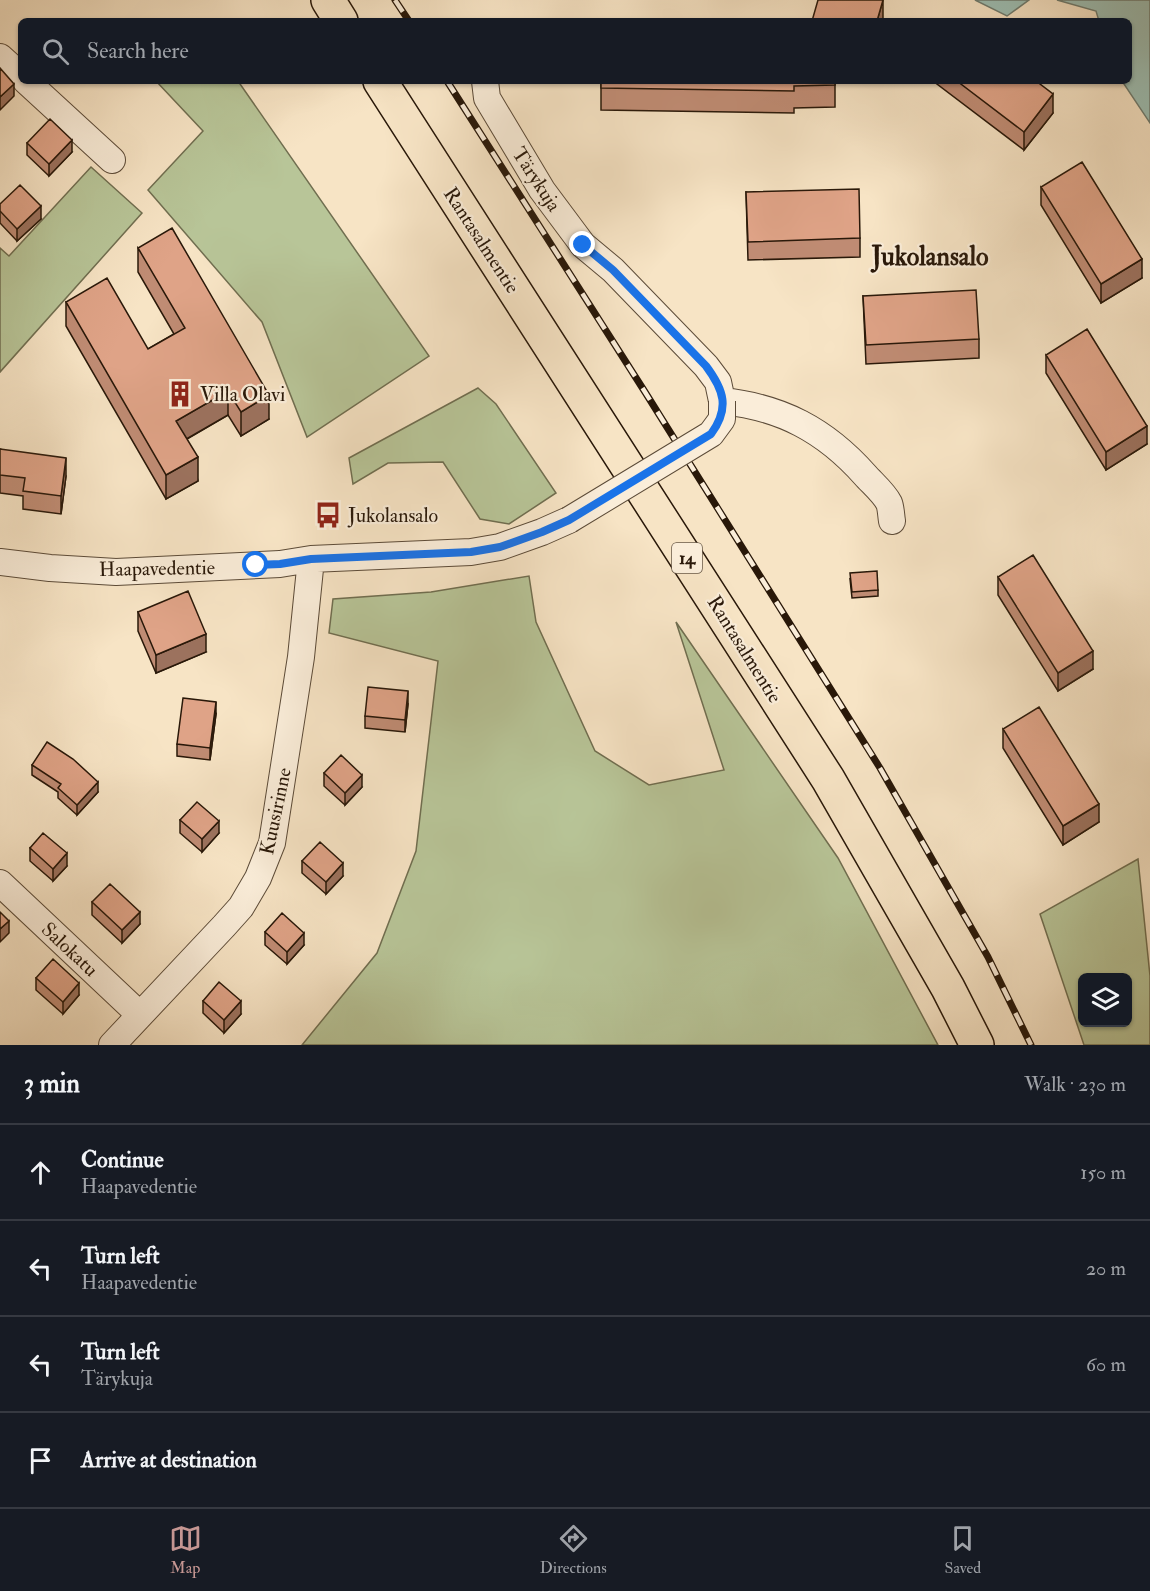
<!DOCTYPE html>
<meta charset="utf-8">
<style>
:root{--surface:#171b24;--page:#242831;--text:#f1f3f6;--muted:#9ea1a6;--line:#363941;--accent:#c59692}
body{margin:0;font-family:"IM FELL Double Pica",serif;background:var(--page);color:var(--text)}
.controls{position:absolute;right:18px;bottom:18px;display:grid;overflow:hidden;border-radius:9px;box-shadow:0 2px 4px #0004}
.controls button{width:54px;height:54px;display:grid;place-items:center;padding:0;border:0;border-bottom:2px solid var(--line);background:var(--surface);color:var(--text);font:30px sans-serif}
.stop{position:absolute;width:18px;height:18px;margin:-14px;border:4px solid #1a73e8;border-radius:50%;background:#fff}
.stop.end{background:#1a73e8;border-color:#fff;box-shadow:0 2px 6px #0008}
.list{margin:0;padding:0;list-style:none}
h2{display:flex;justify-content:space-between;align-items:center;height:78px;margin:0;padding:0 24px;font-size:26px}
h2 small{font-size:20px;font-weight:400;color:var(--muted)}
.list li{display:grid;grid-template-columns:39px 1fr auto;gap:18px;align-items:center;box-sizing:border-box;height:96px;padding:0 24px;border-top:2px solid var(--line)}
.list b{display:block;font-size:22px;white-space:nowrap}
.list p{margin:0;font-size:20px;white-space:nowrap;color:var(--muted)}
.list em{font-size:20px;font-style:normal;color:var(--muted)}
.icon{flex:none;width:33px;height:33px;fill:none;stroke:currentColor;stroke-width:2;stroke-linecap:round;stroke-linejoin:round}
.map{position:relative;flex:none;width:1150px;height:1045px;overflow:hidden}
.search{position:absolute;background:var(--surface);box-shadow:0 2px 4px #0004;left:18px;right:18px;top:18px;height:66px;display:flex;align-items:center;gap:15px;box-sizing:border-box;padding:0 21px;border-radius:9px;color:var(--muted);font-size:22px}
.sheet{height:462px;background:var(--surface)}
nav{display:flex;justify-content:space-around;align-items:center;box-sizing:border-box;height:84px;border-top:2px solid var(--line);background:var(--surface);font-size:16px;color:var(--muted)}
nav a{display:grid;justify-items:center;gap:3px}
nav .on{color:var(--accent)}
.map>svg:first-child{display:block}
.green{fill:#b8c598;stroke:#706e50;stroke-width:1.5;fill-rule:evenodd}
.water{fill:#9dbfb4;stroke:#6f7c70;stroke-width:1.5}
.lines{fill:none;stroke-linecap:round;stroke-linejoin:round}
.street-casing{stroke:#5c4b38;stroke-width:28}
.highway-casing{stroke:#291809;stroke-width:36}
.street{stroke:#faedd9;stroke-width:26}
.highway{stroke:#f7e4c5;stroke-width:33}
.rail-casing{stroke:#291809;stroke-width:7}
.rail{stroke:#faedd9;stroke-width:4.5;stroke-dasharray:14;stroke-linecap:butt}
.street-bridge-casing{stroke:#5c4b38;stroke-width:28;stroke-linecap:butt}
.street-bridge{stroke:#faedd9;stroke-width:26}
.wall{fill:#c08c74;stroke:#291809;stroke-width:1.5}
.shaded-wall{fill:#9c725e;stroke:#291809;stroke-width:1.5}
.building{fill:#dfa387;stroke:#291809;stroke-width:1.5}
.route{stroke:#1a73e8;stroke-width:8}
.labels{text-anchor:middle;stroke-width:4.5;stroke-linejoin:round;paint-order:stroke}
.shield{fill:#faedd9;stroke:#685847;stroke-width:1.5}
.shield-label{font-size:18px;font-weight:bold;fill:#291809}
.street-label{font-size:20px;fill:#291809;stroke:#faedd9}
.poi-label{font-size:20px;fill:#291809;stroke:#faedd9;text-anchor:start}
.district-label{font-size:26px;font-weight:bold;fill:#291809;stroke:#faedd9}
</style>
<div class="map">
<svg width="1150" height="1045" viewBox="0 0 1150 1045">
<rect width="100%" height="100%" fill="#f7e4c5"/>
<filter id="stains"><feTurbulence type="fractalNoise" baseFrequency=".00333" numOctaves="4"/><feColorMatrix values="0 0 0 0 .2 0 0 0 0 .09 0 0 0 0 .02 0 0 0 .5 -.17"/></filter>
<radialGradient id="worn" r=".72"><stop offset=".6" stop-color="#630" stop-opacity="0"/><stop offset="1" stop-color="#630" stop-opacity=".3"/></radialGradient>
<path class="green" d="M156,81h82l191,275 -122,81 -45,-115 -114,-132 55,-59z
M91,167l51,46 -142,159v-124l9,8z
M478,388l18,16 60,89 -47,31 -29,-5 -37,-57 -55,1 -35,21 -4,-26z
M529,576l7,46 59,129 54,34 75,-15 -48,-148 162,236 100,187h-636l75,-92 39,-102 22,-190 -109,-28 4,-34 98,-7z
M1138,859l12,117v69h-66l-44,-131zM1082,978h46v45h-46z"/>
<path class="water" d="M975,0h54l-22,16z
M1057,0h93v123l-28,-42h7v-60h-30l-3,-10z"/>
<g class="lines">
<g class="street-casing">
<path id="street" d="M0,57l21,19
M26,81l86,79
M485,81l2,17 55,92 41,55 30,25 93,96 12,16 4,19c59,6 103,29 143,74 7,8 19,18 24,28 2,5 2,12 3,18
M0,562l50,6 66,4 164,-8 31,-5 160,-7 29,-5 42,-15 27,-12
M0,883l139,131
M112,1045l112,-119 17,-19 17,-29 14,-35 29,-186 10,-98"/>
</g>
<g class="highway-casing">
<path id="highway" d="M328,0l13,21
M380,81l448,698 120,209 29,57"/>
</g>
<use href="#street" class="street"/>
<use href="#highway" class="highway"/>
<g class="rail-casing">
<path id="rail" d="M395,0l14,21
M447,81l198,311 235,376 108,189 43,88"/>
</g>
<use href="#rail" class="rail"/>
<g class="street-bridge-casing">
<path id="street-bridge" d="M569,520l142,-86 11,-15v-18"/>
</g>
<use href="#street-bridge" class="street-bridge"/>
</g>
<path class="wall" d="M601,81h234v26l-41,1v5l-193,-3z
M933,81h103l17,32 -29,37z
M27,143l45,9 -23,24 -22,-21z
M1041,187l101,91 -41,25 -60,-98z
M746,192l114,46v19l-112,3z
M0,204l41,15 -24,22 -17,-18z
M138,248l131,171 -28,17 -13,-21 -41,24 11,42 -32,18 -100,-173v-24l82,47 26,-15 -36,-62z
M863,296l116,43v19l-113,6z
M1046,355l101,89 -41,26 -60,-97z
M0,449l66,27 -5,38 -38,-5v-13l-23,-3z
M998,577l95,92 -35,22 -60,-96z
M850,579l28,11v6l-26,2z
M138,612l68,40 -50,21 -18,-42z
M408,704l-3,28 -40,-4v-12z
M216,714l-6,46 -33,-4v-12z
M1003,729l96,93 -36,23 -60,-97z
M32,765l66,27 -21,23 -19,-17v-6l-26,-17z
M324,773l38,14 -17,18 -21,-19z
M180,820l39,13 -17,19 -22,-19z
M30,848l37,18 -14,15 -23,-20z
M302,861l41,15 -17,18 -24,-21z
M92,902l48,22 -18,19 -30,-28z
M265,932l39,13 -17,19 -22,-19z
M36,978l43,17 -16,19 -27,-24z
M203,1001l38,13 -17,19 -21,-20z"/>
<path class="shaded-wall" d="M883,0v21h-6z
M14,84v12l-14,14v-13z
M1053,94v19l-29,37v-18z
M72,140v12l-23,24v-12z
M41,206v13l-24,22v-12z
M1142,259v19l-41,25v-19z
M228,391v24l-52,30v-24z
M269,395v24l-28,17v-24z
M1147,426v18l-41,26v-18z
M198,457v24l-32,18v-24z
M66,458v18l-5,38v-18z
M206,634v18l-50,21v-18z
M1093,651v18l-35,22v-18z
M408,691v13l-3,28v-12z
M216,702v12l-6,46v-12z
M362,775v12l-17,18v-12z
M98,782v10l-21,23v-10z
M1099,804v18l-36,23v-19z
M219,821v12l-17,19v-13z
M67,853v13l-14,15v-12z
M343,863v13l-17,18v-12z
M140,912v12l-18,19v-13z
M9,921v12l-9,9v-13z
M304,933v12l-17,19v-12z
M79,983v12l-16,19v-12z
M241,1001v13l-17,19v-13z"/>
<path class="building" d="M818,0h65l-6,21h-65z
M0,68l14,16 -14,13z
M601,81h234v4l-41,1v5l-193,-3z
M957,81h79l17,13 -29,38z
M50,119l22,21 -23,24 -22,-21z
M1082,162l60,97 -41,25 -60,-97z
M20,185l21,21 -24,23 -17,-18v-7z
M859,189l1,49 -112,4 -2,-50z
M172,228l97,167 -28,17 -13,-21 -52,30 22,36 -32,18 -100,-173 41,-24 41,71 37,-21 -47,-80z
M976,290l3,49 -113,6 -3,-49z
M1087,329l60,97 -41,26 -60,-97z
M0,449l66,9 -5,38 -38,-5 2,-13 -25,-3z
M1033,555l60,96 -35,22 -60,-96z
M877,571l1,19 -26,2 -2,-19z
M188,591l18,43 -50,21 -18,-43z
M368,687l40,4 -3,29 -40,-4z
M183,698l33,4 -6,46 -33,-4z
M1039,707l60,97 -36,22 -60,-97z
M47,742l26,17 25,23 -21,23 -19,-17 3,-4 -29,-19z
M341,755l21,20 -17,18 -21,-20z
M197,802l22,19 -17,18 -22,-19z
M43,833l24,20 -14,16 -23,-21z
M320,842l23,21 -17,19 -24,-21z
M110,884l30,28 -18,18 -30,-28z
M0,912l9,9 -9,8z
M282,913l22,20 -17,19 -22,-20z
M53,959l26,24 -16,19 -27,-24z
M219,982l22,19 -17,19 -21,-19z"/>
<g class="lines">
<path class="route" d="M256,565l24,-1 31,-5 160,-7 29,-5 42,-15 27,-12 142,-86c19,-26 13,-44 -5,-68l-93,-96 -30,-25"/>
</g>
<defs>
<g id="building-bare" transform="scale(2.07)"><path d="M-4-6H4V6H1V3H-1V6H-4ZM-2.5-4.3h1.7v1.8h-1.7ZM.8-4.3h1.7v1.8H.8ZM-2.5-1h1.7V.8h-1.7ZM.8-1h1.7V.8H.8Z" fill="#8f2418" stroke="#faedd9" stroke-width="2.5" paint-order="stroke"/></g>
<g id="bus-bare" transform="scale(2.07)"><path d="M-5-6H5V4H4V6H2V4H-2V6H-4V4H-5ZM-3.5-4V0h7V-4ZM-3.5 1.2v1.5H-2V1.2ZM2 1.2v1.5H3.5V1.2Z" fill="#8f2418" stroke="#faedd9" stroke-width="2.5" paint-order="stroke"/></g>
</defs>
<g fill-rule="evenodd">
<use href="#building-bare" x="180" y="394"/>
<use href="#bus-bare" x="328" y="515"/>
</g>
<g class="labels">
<rect class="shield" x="672" y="543" width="30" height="30" rx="4.5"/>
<g class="shield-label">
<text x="687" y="564">14</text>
</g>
<g class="street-label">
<text transform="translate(537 179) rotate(57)" y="7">Tärykuja</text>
<text transform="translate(482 240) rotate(57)" y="7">Rantasalmentie</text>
<text transform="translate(157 568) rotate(-1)" y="7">Haapavedentie</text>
<text transform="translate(745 649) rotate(58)" y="7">Rantasalmentie</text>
<text transform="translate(275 811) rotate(-78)" y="7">Kuusirinne</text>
<text transform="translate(70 949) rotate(43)" y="7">Salokatu</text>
</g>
<g class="poi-label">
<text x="200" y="401">Villa Olavi</text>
<text x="348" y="522">Jukolansalo</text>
</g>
<g class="district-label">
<text x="930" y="265">Jukolansalo</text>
</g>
</g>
<rect width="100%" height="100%" filter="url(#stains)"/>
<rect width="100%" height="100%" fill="url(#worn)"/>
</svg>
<div class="controls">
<button><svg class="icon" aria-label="layers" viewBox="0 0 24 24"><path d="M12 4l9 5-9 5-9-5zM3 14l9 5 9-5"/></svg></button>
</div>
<div class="stop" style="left:256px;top:565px"></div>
<div class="stop end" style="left:583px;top:245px"></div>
<div class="search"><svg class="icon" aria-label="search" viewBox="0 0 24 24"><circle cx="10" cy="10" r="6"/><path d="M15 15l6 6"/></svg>Search here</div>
</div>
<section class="sheet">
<h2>3 min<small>Walk · 230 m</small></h2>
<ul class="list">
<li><svg class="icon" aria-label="ahead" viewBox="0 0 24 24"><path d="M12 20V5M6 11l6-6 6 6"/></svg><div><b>Continue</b><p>Haapavedentie</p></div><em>150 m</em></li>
<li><svg class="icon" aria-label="left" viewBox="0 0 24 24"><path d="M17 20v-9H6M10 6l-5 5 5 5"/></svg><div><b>Turn left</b><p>Haapavedentie</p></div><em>20 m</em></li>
<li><svg class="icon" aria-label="left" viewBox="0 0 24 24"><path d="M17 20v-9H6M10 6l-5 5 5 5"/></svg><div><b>Turn left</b><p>Tärykuja</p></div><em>60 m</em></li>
<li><svg class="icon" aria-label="arrive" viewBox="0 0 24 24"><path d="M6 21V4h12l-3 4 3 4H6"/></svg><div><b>Arrive at destination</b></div></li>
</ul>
</section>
<nav>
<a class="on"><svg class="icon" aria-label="map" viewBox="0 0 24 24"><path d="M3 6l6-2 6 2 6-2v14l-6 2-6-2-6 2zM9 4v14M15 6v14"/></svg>Map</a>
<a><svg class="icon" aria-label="directions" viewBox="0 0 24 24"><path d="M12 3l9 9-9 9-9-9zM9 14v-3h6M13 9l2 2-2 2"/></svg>Directions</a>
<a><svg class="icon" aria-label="saved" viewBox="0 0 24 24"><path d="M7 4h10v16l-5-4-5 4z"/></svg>Saved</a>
</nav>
